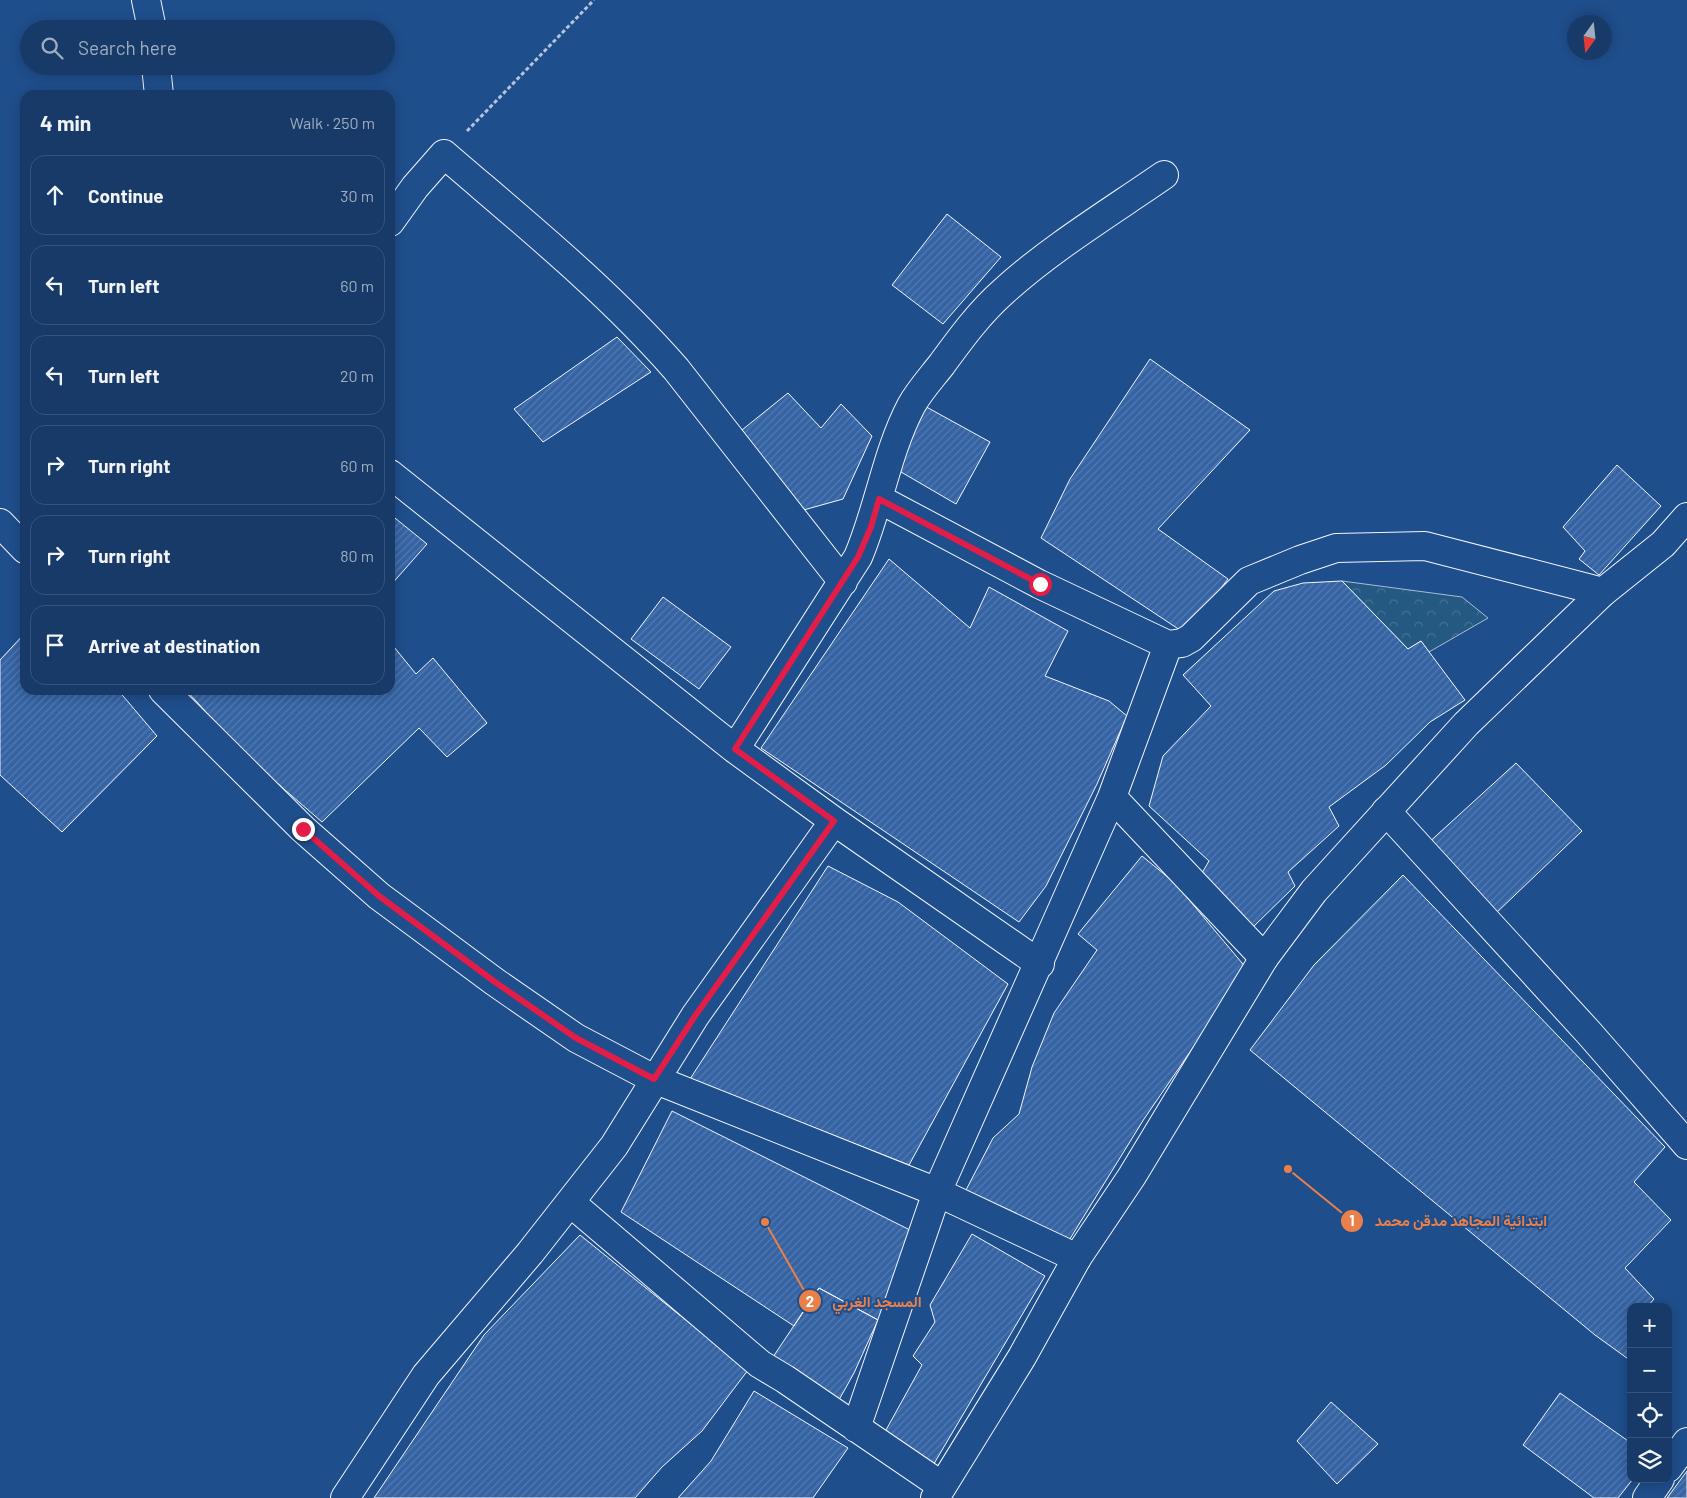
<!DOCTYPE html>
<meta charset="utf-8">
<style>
:root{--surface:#173a69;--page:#20416f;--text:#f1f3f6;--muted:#9eadc0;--line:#36547d}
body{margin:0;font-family:Barlow,Vazirmatn,sans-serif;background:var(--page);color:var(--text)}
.controls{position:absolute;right:15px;bottom:15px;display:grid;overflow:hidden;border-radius:10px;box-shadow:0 2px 12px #0003}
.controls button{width:45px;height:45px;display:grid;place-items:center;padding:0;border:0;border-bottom:1px solid var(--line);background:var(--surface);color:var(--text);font:25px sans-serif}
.compass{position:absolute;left:1567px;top:15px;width:45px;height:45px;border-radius:50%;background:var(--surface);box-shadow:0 2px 12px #0003;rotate:195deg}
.stop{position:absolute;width:15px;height:15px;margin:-11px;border:4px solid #e11d48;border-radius:50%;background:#fff}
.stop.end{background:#e11d48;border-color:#fff;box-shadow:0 1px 5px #0008}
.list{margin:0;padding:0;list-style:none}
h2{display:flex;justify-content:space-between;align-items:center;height:65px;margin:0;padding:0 20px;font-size:21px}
h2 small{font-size:16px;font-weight:400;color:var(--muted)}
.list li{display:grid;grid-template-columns:32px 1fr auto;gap:15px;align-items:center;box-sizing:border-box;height:80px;margin:0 10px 10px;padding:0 10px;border:1px solid var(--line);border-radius:15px}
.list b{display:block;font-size:19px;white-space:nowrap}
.list em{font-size:16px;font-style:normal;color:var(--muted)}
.icon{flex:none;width:28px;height:28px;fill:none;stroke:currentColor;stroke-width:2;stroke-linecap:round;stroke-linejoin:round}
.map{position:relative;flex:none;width:1687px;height:1498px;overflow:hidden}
.search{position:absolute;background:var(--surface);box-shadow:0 2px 12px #0003;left:20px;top:20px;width:375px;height:55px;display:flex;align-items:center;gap:12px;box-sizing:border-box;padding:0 18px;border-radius:28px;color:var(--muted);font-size:19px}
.panel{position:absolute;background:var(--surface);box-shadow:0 2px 12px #0003;left:20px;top:90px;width:375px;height:605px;border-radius:15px}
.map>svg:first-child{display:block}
.forest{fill:url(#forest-crowns);stroke:#a8bbd7}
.building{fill:url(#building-hatch);stroke:#f2f6ff}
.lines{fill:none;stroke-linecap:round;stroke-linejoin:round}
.street-casing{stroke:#f2f6ff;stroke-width:30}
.secondary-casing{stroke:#f2f6ff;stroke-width:30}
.path{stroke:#b3c4dc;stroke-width:3;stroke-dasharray:4 2.5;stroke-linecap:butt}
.street{stroke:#1f4e8c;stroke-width:28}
.secondary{stroke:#1f4e8c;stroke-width:28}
.route{stroke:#e11d48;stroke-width:6}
.leader{fill:none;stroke:#ea8049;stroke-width:2}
.callout-dot{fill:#ea8049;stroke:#1f4e8c;stroke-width:2}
.mark-label{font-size:15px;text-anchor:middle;font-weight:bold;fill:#fff}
.callout-label{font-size:15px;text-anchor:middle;font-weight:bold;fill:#ea8049;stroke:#1f4e8c;stroke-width:4;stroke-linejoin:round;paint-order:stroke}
</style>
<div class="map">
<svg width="1687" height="1498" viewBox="0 0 1687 1498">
<defs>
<pattern id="forest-crowns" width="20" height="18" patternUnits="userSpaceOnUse" patternTransform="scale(1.25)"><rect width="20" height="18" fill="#245a82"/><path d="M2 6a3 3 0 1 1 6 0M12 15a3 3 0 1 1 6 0" fill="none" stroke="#447295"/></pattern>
<pattern id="building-hatch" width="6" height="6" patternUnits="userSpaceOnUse" patternTransform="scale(1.25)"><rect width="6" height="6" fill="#3563a3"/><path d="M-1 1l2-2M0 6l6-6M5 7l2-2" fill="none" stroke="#537ab1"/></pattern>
</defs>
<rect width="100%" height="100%" fill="#1f4e8c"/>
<path class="forest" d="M1342,581l120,16 26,21 -59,34 -8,-11 -13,8z"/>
<path class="building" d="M947,214l54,43 -58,67 -51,-39z
M617,337l34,35 -108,70 -29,-33z
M1150,359l100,71 -92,99 70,50 -42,55 -145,-96 29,-59z
M788,393l33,35 20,-24 31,32 -29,63 -43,12 -58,-81z
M921,404l69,38 -34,62 -67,-39z
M1617,465l44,41 -62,69 -20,-16 6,-8 -22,-24z
M390,514l37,30 -37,42z
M889,559l81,69 19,-41 79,44 -23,45 64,25 18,15 -30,68 -51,102 -27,36 -258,-174z
M1342,581l66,68 13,-8 44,59 -35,22 -44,43 -57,42 10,19 -51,46 7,14 -45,44 -48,-57 7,-12 -60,-55 14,-50 48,-50 -28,-31 91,-84 29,-8z
M663,597l68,50 -32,42 -68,-50z
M25,633v57h93l39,46 -95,96 -62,-57v-115z
M390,642l26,32 17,-16 54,65 -40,34 -28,-29 -97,94 -75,-65 -61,-67h204z
M1516,763l66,68 -89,85 -67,-71z
M1142,856l33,27 72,86 -103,150 -76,123 -102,-52 27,-52 26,-24 13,-47 22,-54 43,-63 -19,-16z
M828,866l70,36 110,82 -99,181 -219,-86z
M1403,875l262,272 -31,35 37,38 -46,48 29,31 -7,8h-16v54l-36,-26 -345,-285 64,-85z
M672,1111l242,121 -36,88 -59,-32 -25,38 -173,-114z
M972,1234l73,42 -113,191 -51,-28 41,-74 -9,-9 22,-34 -5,-17z
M580,1235l168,135 -46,61 -40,36 -27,31h-261l110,-163z
M819,1288l59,32 -24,53 -19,34 -68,-41z
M754,1391l94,57 -35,50h-135l33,-37z
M1560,1393l71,50v36h2l-15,19h-24l-71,-53z
M1331,1402l47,42 -41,40 -40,-43z
M1687,1471v27h-20z"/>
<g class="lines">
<g class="street-casing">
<path id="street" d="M146,0l6,29
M156,66l3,29
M390,222l25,-35 29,-33c80,69 162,135 232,215l167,213
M390,474l345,275 99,72 206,143
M879,499l160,85 129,61 14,-2 9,-5 58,-57 51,-21 36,-12 89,-2 178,46
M0,523l25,26
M163,690l140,139 76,67 116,86 81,56 78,41 283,113 140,66
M735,749l123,-192c21,-49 28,-103 53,-151 8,-15 21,-29 31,-42 19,-26 38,-52 62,-73 46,-42 108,-80 160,-116
M1112,797l152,161
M1386,811l203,222 98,112
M571,1203l189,161 25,15 157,107
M856,1428l81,-236 175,-395 56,-152
M1668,1468l19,-26
M345,1498l81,-123 104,-122 84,-107 81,-130 139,-195
M1647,1498l13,-19"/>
</g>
<g class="secondary-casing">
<path id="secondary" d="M935,1498l87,-141 55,-99 55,-82 132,-218 50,-67 152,-167 137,-132 60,-48 24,-27"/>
</g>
<path class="path" d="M467,131l127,-131"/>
<use href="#street" class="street"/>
<use href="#secondary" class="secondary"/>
</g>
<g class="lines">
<path class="route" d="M303,829l76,67 116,86 81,56 78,41 41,-63 139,-195 -99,-72 123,-192 13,-30 8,-28 161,85"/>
</g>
<path class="leader" d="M1288 1169L1352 1221M765 1222L810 1301"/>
<g class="callout-dot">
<circle cx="1288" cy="1169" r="5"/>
<circle cx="765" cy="1222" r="5"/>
<circle cx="1352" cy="1221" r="12"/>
<circle cx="810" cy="1301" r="12"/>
</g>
<g class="mark-label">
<text x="1352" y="1226">1</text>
<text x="810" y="1307">2</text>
</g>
<g class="callout-label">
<text x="1461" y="1226">ابتدائية المجاهد مدقن محمد</text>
<text x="877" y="1307">المسجد الغربي</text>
</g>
</svg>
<div class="controls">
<button>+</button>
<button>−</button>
<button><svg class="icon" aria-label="locate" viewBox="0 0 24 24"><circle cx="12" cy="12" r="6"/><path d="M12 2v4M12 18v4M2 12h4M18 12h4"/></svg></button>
<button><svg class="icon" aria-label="layers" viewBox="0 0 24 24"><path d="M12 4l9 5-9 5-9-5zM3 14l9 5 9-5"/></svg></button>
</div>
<svg class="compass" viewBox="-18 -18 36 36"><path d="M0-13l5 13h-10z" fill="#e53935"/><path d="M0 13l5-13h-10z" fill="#9eadc0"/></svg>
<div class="stop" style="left:1040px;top:584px"></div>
<div class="stop end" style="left:303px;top:829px"></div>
<div class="search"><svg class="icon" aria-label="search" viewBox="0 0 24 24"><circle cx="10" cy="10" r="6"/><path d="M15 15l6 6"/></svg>Search here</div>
<section class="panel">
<h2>4 min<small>Walk · 250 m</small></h2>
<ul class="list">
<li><svg class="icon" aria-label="ahead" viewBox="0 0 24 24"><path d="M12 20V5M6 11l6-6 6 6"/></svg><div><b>Continue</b></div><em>30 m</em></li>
<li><svg class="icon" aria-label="left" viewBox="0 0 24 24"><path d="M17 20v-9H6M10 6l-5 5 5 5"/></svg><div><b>Turn left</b></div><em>60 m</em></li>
<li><svg class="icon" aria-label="left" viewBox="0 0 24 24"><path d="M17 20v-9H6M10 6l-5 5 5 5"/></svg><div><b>Turn left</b></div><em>20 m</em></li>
<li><svg class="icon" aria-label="right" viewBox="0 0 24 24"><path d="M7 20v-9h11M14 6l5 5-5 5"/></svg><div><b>Turn right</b></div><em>60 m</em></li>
<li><svg class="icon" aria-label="right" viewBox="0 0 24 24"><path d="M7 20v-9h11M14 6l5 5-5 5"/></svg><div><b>Turn right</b></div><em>80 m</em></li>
<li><svg class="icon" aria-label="arrive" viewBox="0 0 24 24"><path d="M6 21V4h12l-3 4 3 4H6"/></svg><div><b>Arrive at destination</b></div></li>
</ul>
</section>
</div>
